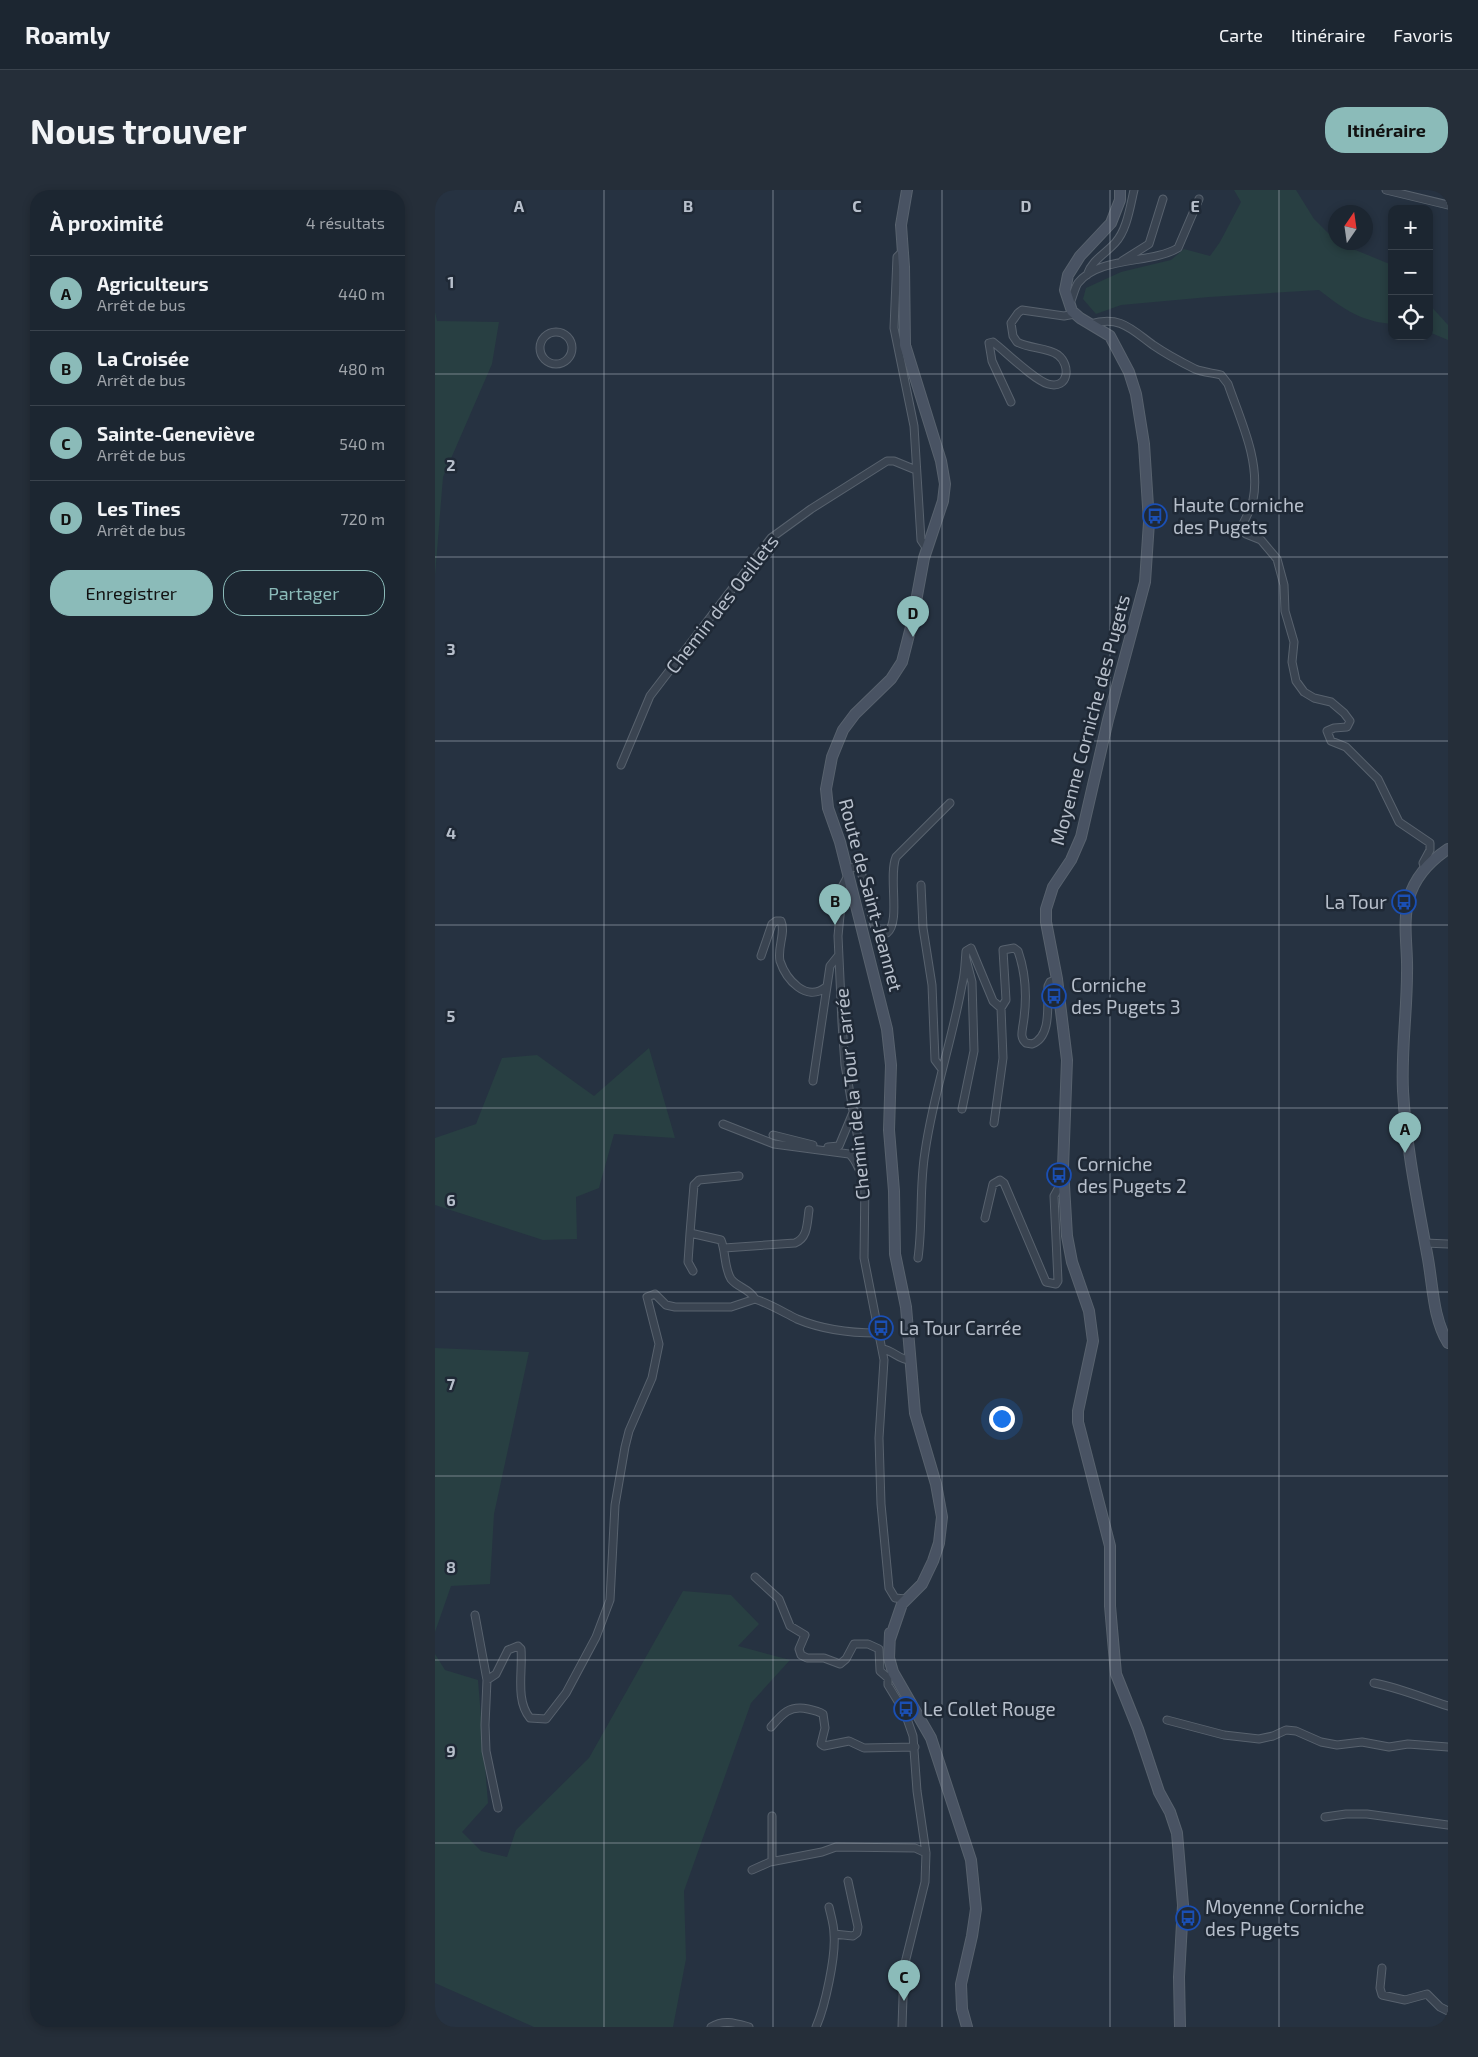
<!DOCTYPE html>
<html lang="fr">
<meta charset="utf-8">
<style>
:root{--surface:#1c2631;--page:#252e39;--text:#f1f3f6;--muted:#a0a5ab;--line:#3a434d;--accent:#8bbbb9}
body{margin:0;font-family:"Exo 2",sans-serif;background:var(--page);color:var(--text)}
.controls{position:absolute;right:15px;top:15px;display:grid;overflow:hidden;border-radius:10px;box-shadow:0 2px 8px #0003}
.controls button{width:45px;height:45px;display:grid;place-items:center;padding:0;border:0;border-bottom:1px solid var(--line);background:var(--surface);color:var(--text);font:25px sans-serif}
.compass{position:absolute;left:893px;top:15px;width:45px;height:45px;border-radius:50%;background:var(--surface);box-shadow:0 2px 8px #0003;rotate:13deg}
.you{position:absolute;left:566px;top:1228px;width:18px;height:18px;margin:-12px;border:4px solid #fff;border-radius:50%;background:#1a73e8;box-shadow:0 0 0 8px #1a73e833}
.badge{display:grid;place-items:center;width:32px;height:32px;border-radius:50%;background:var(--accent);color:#111;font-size:16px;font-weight:700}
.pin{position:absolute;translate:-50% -41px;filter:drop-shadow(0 1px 2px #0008)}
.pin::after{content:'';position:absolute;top:26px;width:18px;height:15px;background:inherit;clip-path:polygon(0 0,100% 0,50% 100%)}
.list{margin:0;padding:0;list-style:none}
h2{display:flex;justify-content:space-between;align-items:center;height:65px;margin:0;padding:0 20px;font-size:21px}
h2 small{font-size:16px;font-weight:400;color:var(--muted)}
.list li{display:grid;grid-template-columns:32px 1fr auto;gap:15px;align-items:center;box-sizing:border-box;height:75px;padding:0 20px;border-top:1px solid var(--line)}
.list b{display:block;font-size:19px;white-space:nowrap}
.list p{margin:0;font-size:16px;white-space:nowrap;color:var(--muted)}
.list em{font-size:16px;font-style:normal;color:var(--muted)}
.actions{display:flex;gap:10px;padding:15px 20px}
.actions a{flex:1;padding:11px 0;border:1px solid var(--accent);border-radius:20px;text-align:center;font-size:18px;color:var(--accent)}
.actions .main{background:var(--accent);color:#111}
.icon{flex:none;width:28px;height:28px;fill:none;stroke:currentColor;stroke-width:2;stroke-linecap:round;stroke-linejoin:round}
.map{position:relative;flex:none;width:1013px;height:1837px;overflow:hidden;border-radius:20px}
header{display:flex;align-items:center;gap:30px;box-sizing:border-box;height:70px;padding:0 25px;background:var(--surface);border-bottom:1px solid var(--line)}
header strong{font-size:24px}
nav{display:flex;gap:28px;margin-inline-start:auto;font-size:18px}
.intro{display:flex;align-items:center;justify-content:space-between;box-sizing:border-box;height:120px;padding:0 30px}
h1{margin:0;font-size:35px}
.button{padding:12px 22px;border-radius:20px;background:var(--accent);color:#111;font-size:18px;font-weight:700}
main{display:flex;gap:30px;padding:0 30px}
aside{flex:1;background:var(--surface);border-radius:20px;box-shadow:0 2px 8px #0003}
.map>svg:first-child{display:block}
.green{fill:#283f42}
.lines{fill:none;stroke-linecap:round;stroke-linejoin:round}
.street-casing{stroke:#58626e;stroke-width:9}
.secondary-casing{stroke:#58626e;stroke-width:12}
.street{stroke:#3a4451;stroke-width:7}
.secondary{stroke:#495363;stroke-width:10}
.grid{fill:none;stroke:#b7bfcb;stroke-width:1;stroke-opacity:0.55}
.labels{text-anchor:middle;stroke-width:5;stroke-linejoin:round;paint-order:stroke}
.poi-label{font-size:19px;fill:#b7bfcb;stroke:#1f2936;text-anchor:start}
.street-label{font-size:19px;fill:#b7bfcb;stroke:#1f2936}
.grid-label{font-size:16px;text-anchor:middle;font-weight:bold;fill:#b7bfcb;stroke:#1f2936;stroke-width:5;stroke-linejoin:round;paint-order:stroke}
</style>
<header>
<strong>Roamly</strong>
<nav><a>Carte</a><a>Itinéraire</a><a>Favoris</a></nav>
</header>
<div class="intro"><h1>Nous trouver</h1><a class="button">Itinéraire</a></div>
<main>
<aside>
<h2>À proximité<small>4 résultats</small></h2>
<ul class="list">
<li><span class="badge">A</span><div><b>Agriculteurs</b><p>Arrêt de bus</p></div><em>440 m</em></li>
<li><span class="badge">B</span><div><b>La Croisée</b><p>Arrêt de bus</p></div><em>480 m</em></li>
<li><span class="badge">C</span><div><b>Sainte-Geneviève</b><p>Arrêt de bus</p></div><em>540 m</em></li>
<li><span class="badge">D</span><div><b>Les Tines</b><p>Arrêt de bus</p></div><em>720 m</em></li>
</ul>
<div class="actions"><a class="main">Enregistrer</a><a>Partager</a></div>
</aside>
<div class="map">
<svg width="1013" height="1837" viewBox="0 0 1013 1837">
<rect width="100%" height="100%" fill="#263241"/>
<path class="green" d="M799,0h62l18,29 21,21 1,2 56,23v59c-33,-3 -48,-15 -73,-34l-110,7 -88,8 -25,9 -13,-15 3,-11 35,-16 50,-12 13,-11 26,7 10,-14 21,-40z
M994,114l19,21v15l-19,-8z
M0,122l2,9 62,1 -7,42 -49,113 -8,99z
M214,858l26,90 -61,-4 -15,54 -23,9 1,42 -34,1 -108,-35v-67l41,-14 26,-66 35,-3 57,41z
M0,1158l94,4 -35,162 -4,70 -39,2 -16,46z
M248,1401l48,4 28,29 -21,22 52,14 -39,43 -67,188 2,68 -13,68h-139l-99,-44v-329l10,16 33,10 10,123 -26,29 19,19 26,6 9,-27 73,-72z"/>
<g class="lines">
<g class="street-casing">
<path id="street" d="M951,0l62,15
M468,61l-6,6 -3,71 20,98 7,114 6,9
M687,71l27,-17 14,-45
M652,85c5,-15 18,-21 28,-32 12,-13 15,-36 19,-53
M634,115c4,-7 5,-16 9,-22 21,-27 73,-19 100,-35l21,-49
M655,134c30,-9 41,5 63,21 13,9 28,17 42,24 7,3 18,4 26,6l7,9c12,35 33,78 25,116 -2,9 -8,19 -12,28l5,6 15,6 16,19 7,26 1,26 9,31 -2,20 4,19 8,11 10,6 17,4 13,11 6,8 -3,6 -13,1 -7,3 4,10 15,6 32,32 21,43 31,21v7l-7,13 2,6
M105 158a16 16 0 1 1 32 0a16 16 0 1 1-32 0Z
M576,212l-19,-41 -3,-18 4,-1c13,10 41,38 55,42 21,6 23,-19 10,-29 -11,-8 -29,-6 -41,-13l-4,-6 -2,-13 7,-10 4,-3 42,6 11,-2
M186,575l29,-69 121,-158 40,-29 76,-48h7l22,9
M412,679l8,-2 6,4 13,54 6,8h7c14,-11 1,-57 9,-76l54,-54
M413,686l-5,9 -5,51 4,87 3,42 20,114 -1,79 20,102 -5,78 2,66 8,84 6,10 11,1
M486,695l2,43 9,57 3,75 6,8
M326,766l11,-32 4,-3h5c5,12 -4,26 -1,40 6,18 26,42 46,26
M378,891l17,-115 8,-10
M527,919l12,-58 -2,-69 -6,-23
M559,933l9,-65 -2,-50
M288,934l51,20 75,10c8,6 9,17 16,25
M338,945l40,10
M393,957l11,-1 15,-36
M304,986l-40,4 -5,5 -4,48 31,7c5,12 3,28 10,39 7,9 18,9 24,20
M550,1028l8,-34 7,-4 4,3 42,99 10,2 2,-3 -4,-85 5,-9 5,-1
M255,1043l-2,29 5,9
M990,1053l23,1
M289,1058l71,-5c13,-5 12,-20 14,-33
M483,1068c5,-36 1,-69 7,-106 8,-57 27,-111 37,-167 3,-11 3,-22 4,-34l5,-3 22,53 8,7 5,-8 -3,-50 11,-2 4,3c8,23 9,50 5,74 -1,7 -3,13 3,18l6,1c20,-7 15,-40 16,-58l2,-4 7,-3
M447,1159c11,1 17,11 28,11
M320,1387l24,22 11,27 15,9 -6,14 2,6 6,3h17l16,6 6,-5 8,-15h14l11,5 1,22 8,7
M40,1425l12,65 -2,45 1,26 12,57
M458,1482l-5,6v7l17,28 8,23 4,55 9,62 -1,29 -21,85 -2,60
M52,1490l9,-6 12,-24 10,-4 3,3c2,22 -6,51 9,69l16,1 20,-26 30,-56 14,-37 5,-95 10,-58 4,-16 23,-53 7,-34 -12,-47 8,-3 11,11 9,2h56l24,-8c15,5 28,13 42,20 24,10 55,14 80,14
M939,1493c26,5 49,15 74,23
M732,1530l57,15 35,4 14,-3 13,-6 10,1 25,11 16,3 25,-3 27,5 19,-3 40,3
M336,1537c11,-13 18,-22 37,-18 5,1 10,2 15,5l2,14 -4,16 3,2 25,-5 15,7 51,-1
M337,1626v45
M890,1627l21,-3h21l81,11
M317,1680l18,-8 52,-10 14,-5 79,1 11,5
M399,1744l19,2 4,-3 1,-6 -10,-46
M947,1778l-2,20 2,7 23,5 22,-6 13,13 8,4
M276,1837c13,-8 24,-4 38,0
M381,1837c9,-20 20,-71 18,-93 0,-9 -3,-18 -5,-27"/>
</g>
<g class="secondary-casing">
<path id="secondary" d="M685,0v10l-9,23 -31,33 -12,19 -3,15 7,21 8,7 30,18 19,36 7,22 8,50 5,78 -4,60 -37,138 -27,117 -10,23 -18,27 -7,22v13l11,57 10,81 -4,108 4,68 5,26 17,49 4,30 -15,70v11l32,124v60l6,68 22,55 21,63 11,20 7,21 6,72 -4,72 1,50
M1013,659c-18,12 -33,28 -39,49 -7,25 -1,50 -2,75 0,39 -6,79 -4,118 3,56 15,113 25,168 5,28 5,59 20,84
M455,1443l-1,25 4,14 38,66 40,122 5,49 -4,27 -11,48 1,25 5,18
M455,1449l12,-35 20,-20 11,-23 6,-18 3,-26 -6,-33 -21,-71 -9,-106 -11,-53 -1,-63 -5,-61 2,-65 -4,-36 -47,-187 -12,-34 -2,-19 6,-32 11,-27 12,-16 36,-35 11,-17 10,-39 12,-65 19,-57 2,-17 -4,-23 -36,-116 -1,-78 -3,-42 6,-35"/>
</g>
<use href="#street" class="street"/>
<use href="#secondary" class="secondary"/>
</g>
<path class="grid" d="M169,0v1837M338,0v1837M507,0v1837M675,0v1837M844,0v1837M0,184h1013M0,367h1013M0,551h1013M0,735h1013M0,918h1013M0,1102h1013M0,1286h1013M0,1470h1013M0,1653h1013"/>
<defs>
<g id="bus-ring" transform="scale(1.25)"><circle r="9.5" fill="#1f2936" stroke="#1a4fb4" stroke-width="1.5"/><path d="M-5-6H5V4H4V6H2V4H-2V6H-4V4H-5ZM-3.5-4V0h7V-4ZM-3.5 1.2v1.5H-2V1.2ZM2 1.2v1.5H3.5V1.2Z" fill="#1a4fb4"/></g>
</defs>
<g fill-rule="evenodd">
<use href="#bus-ring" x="720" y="326"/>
<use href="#bus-ring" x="969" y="712"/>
<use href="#bus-ring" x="619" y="806"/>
<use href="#bus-ring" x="624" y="985"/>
<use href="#bus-ring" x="446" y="1138"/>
<use href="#bus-ring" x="471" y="1519"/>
<use href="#bus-ring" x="753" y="1728"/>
</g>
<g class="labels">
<g class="poi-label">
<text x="738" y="322">Haute Corniche<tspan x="738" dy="22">des Pugets</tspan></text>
<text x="952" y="719" text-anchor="end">La Tour</text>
<text x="636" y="802">Corniche<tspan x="636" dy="22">des Pugets 3</tspan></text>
<text x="642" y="981">Corniche<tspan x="642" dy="22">des Pugets 2</tspan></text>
<text x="464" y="1145">La Tour Carrée</text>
<text x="488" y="1526">Le Collet Rouge</text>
<text x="770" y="1724">Moyenne Corniche<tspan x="770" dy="22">des Pugets</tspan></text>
</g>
<g class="street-label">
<text transform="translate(287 414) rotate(-52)" y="7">Chemin des Oeillets</text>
<text transform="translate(655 530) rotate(-75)" y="7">Moyenne Corniche des Pugets</text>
<text transform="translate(436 705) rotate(75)" y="7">Route de Saint-Jeannet</text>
<text transform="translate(417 904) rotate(-96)" y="7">Chemin de la Tour Carrée</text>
</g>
</g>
<g class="grid-label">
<text x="84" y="22">A</text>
<text x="253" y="22">B</text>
<text x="422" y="22">C</text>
<text x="591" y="22">D</text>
<text x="760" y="22">E</text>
<text x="16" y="98">1</text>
<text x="16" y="281">2</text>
<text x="16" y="465">3</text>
<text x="16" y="649">4</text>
<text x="16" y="832">5</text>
<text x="16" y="1016">6</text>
<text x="16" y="1200">7</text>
<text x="16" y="1383">8</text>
<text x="16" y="1567">9</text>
</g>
</svg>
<div class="controls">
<button>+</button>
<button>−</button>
<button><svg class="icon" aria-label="locate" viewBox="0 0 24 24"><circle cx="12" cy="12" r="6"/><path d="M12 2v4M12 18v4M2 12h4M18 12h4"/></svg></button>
</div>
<svg class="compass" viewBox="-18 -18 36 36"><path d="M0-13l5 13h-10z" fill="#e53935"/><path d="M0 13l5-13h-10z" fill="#a0a5ab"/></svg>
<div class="you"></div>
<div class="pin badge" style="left:970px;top:963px">A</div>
<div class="pin badge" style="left:400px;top:735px">B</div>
<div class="pin badge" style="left:469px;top:1811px">C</div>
<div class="pin badge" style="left:478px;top:447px">D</div>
</div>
</main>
